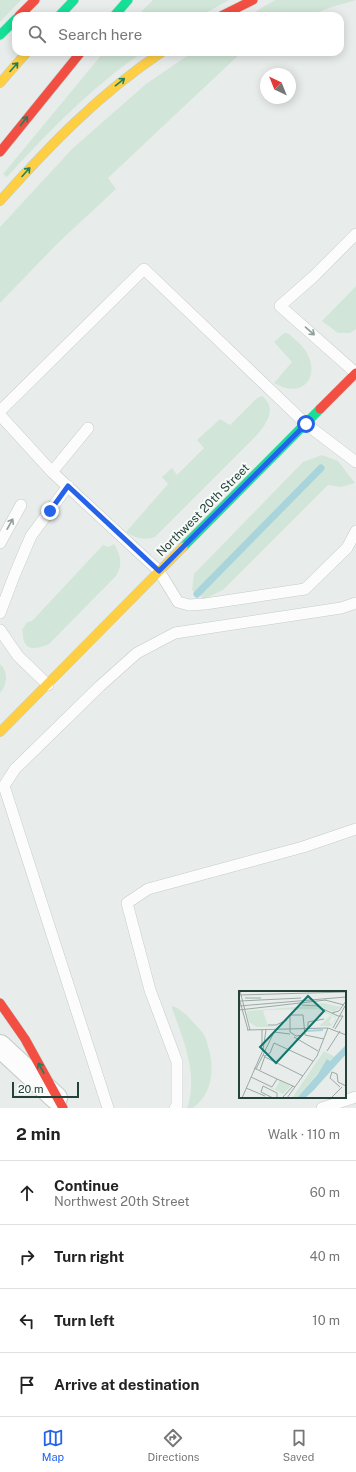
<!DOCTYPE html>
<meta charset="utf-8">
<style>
:root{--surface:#fff;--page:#f6f6f6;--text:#222;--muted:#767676;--line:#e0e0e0;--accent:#2563eb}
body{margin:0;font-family:"Public Sans",sans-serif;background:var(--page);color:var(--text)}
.compass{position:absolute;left:260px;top:68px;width:36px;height:36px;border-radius:50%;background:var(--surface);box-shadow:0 2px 10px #0003;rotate:317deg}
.scale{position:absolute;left:12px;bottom:10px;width:67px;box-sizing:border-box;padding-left:4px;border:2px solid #24423a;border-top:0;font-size:11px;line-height:14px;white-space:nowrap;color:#24423a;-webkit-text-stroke:3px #f7fbf9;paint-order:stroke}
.stop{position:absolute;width:12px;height:12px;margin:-9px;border:3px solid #2563eb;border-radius:50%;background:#fff}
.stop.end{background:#2563eb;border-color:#fff;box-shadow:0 1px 4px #0008}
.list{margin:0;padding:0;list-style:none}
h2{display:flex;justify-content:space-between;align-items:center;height:52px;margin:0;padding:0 16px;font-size:17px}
h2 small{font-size:13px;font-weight:400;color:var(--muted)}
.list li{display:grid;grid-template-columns:26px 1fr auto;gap:12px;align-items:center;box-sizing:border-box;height:64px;padding:0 16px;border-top:1px solid var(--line)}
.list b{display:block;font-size:15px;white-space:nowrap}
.list p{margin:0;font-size:13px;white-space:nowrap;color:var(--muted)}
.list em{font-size:13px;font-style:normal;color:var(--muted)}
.icon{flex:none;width:22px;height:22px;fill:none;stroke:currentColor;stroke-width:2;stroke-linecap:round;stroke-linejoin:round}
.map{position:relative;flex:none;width:356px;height:1108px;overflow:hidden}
.search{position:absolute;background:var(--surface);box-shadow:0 2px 10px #0003;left:12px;right:12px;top:12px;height:44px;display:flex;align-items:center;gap:10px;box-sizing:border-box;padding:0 14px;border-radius:12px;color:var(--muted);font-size:15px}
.sheet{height:308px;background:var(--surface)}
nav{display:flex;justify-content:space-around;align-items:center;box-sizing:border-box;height:56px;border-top:1px solid var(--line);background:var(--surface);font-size:11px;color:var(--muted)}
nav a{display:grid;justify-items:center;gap:2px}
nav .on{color:var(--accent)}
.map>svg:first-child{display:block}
.green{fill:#d1e6d8}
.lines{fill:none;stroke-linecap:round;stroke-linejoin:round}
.stream{stroke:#a9d4db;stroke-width:7}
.lane-casing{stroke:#c5cac8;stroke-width:12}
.street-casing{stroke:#c5cac8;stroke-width:24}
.fast-casing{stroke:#c3cbc8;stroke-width:10}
.slow-casing{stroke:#c3cbc8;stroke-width:10}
.jam-casing{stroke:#c3cbc8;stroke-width:10}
.lane{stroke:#fcfcfc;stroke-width:11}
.street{stroke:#fcfcfc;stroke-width:22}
.fast{stroke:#16e098;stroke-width:9}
.slow{stroke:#ffcf43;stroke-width:9}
.jam{stroke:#f24e42;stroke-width:9}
.oneway{stroke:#1e8160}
.oneway2{stroke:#909f9b}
.route{stroke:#2563eb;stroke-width:5}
.labels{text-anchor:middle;stroke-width:4;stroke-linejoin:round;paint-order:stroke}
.street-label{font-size:12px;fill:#24423a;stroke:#f7fbf9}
.inset-river{fill:none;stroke:#a9d4db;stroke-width:2}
.inset-road{fill:none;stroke:#9aa9a4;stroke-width:1}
.view{fill:#0f766e;fill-opacity:0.15;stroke:#0f766e;stroke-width:2}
.inset-edge{fill:none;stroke:#24423a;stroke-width:2}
</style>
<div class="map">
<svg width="356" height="1108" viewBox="0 0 356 1108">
<rect width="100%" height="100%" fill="#e8edeb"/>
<path class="green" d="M0,0h21l-21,22z
M153,0h76l-29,16h-63z
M275,0h81l-24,7 -24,9h-60z
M104,52h39c-51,35 -94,79 -136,125l-4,-3z
M193,52h49l-134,126 8,11 -57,53 -59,61v-76l73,-79 73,-64z
M356,286v43l-6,4h-12l-16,-12z
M284,333c6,0 9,5 13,8 29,26 11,62 -23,42l18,-21 -18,-20z
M262,396c16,12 4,29 -6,40l-101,101c-11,4 -20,1 -29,-5l42,-48 -6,-7 10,-9 5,7 27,-27 -7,-8 23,-21 10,6 27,-27z
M322,455l16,6 17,22 -14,4 -13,-2 -105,105 -19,9 -12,-9 2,-16 109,-112z
M114,544c7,12 9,20 2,32l-67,68c-7,3 -20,8 -24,-1 -2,-3 -2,-9 -3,-13l5,-8 5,-1 71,-76 6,2z
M0,664c9,8 7,21 0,29z
M172,1006c8,2 15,9 20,15 4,4 9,9 12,14 2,3 3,8 4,11 7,22 5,47 -15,62h-6c12,-34 -4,-68 -15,-100z"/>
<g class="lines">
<path class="stream" d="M197,594l124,-126"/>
<g class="lane-casing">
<path id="lane" d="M356,234l-43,43 -33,29 76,67
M0,411l144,-142 162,155 50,38
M0,415l52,57 107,99 19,31 11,3 16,-1 100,-15 42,-41 9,-17
M52,472l36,-44
M0,543l21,-38
M0,613l14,-37 17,-40 37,-50
M0,630l18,26 30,29
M108,1108l-104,-322 11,-17 85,-83 37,-33 38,-20 166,-25 15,-5
M175,1108l2,-2v-44l-27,-72 -23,-87 21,-14 155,-42 53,-18
M322,1108l34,-11"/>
</g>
<g class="street-casing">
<path id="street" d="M0,1046l56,52"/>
</g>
<g class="fast-casing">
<path id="fast" d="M59,16l15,-16
M114,16l14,-16
M0,35l16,-16
M183,547l137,-138"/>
</g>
<g class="slow-casing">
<path id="slow" d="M0,83l27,-31
M0,201c50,-56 99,-107 162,-149
M0,732l183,-185"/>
</g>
<g class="jam-casing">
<path id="jam" d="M19,16l16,-16
M221,16l32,-16
M0,152l81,-100
M320,409l36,-36
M0,1003l25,36 38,69"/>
</g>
<use href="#lane" class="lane"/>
<use href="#street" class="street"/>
<use href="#fast" class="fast"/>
<use href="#slow" class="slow"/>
<use href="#jam" class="jam"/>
</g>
<defs><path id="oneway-shaft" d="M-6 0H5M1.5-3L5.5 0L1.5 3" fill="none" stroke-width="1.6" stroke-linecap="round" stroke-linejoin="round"/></defs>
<g class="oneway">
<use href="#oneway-shaft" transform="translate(14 67) rotate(-48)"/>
<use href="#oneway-shaft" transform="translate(120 82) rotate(-39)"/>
<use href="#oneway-shaft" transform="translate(24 121) rotate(-51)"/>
<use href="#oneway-shaft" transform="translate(26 172) rotate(-48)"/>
<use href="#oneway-shaft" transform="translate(41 1068) rotate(-119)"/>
</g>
<g class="oneway2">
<use href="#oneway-shaft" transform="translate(310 331) rotate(41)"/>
<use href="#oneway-shaft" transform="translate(10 524) rotate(-61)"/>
</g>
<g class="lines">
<path class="route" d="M50,511l18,-25 91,85 147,-147"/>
</g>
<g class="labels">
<g class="street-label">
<text transform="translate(203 510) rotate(-45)" y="4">Northwest 20th Street</text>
</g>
</g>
<g transform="translate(239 991)">
<rect width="107" height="107" fill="#e8edeb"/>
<path d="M85,12l17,4 -7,5 -19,-7 -15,-1zM66,15l16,2 15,9v3l-5,6h-12l11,-10 2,1 -3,5 3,2 4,-6 -18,-9 -52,1 -3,1 5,15 6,1h-17l-8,-5 -2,-7v-4zM85,60l11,6 -7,4 -31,37h-5zM41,89l11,6 -8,8 -19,-10 11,5z" fill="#d1e6d8"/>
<path d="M107,54v9l-33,37 -8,7h-8l21,-24 9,-15 3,2z" fill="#a9d4db"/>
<path class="inset-river" d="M67,40l17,-1"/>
<path class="inset-road" d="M1,0l10,39M0,4l107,-3M0,7l9,32M6,7h16M86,9l19,5M1,10l61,-3M63,14l15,1 21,10h5M0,15l107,-9M0,19l87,-10M93,22l7,-2 7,-10M29,34h8l11,-5M94,37l12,-22M69,38v-7l16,-3M96,38l8,-13M8,39l81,-2 18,7M23,39v15M64,44l-7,1 -6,-4v-17h13l2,20 19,4M55,46l24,14M88,60l13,-20M26,65l-2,-1 11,-23 16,2M26,66l38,19M17,78l7,-14M21,79l5,-14 5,-3 4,-10 39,18M12,86l21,10 5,-8 -23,-11M38,88l16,7M101,96l-10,-9 2,-6 5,2 1,8 8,4M7,97l19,8M3,107l21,-48 3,-20M34,107l-12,-6 2,-6 14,7v5M43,107l11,-12 2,1M48,107l30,-42 11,-28M92,107l11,-11"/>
<path class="view" d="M69,5l16,15 -48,52 -16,-16z"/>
<rect width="107" height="107" class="inset-edge"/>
</g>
</svg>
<svg class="compass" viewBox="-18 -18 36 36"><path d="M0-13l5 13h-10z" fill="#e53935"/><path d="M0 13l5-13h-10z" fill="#767676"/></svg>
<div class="scale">20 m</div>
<div class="stop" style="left:306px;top:424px"></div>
<div class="stop end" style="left:50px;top:511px"></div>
<div class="search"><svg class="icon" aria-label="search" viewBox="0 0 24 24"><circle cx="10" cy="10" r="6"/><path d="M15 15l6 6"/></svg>Search here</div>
</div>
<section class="sheet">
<h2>2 min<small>Walk · 110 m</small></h2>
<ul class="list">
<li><svg class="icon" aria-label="ahead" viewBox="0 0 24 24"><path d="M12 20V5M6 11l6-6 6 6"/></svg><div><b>Continue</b><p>Northwest 20th Street</p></div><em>60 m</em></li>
<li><svg class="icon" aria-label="right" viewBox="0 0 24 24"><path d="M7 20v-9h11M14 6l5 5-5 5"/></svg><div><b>Turn right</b></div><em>40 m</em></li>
<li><svg class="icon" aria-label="left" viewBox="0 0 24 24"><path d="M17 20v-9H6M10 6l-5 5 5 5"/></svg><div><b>Turn left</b></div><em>10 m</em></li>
<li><svg class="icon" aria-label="arrive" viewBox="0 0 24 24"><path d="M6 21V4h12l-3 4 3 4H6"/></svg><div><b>Arrive at destination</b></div></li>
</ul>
</section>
<nav>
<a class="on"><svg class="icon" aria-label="map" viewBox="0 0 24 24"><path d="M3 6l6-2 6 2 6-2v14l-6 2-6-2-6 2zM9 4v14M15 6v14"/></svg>Map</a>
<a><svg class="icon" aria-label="directions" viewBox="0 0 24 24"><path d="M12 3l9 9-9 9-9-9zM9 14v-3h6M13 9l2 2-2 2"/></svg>Directions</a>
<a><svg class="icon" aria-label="saved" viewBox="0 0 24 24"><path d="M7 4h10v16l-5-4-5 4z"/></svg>Saved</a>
</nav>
